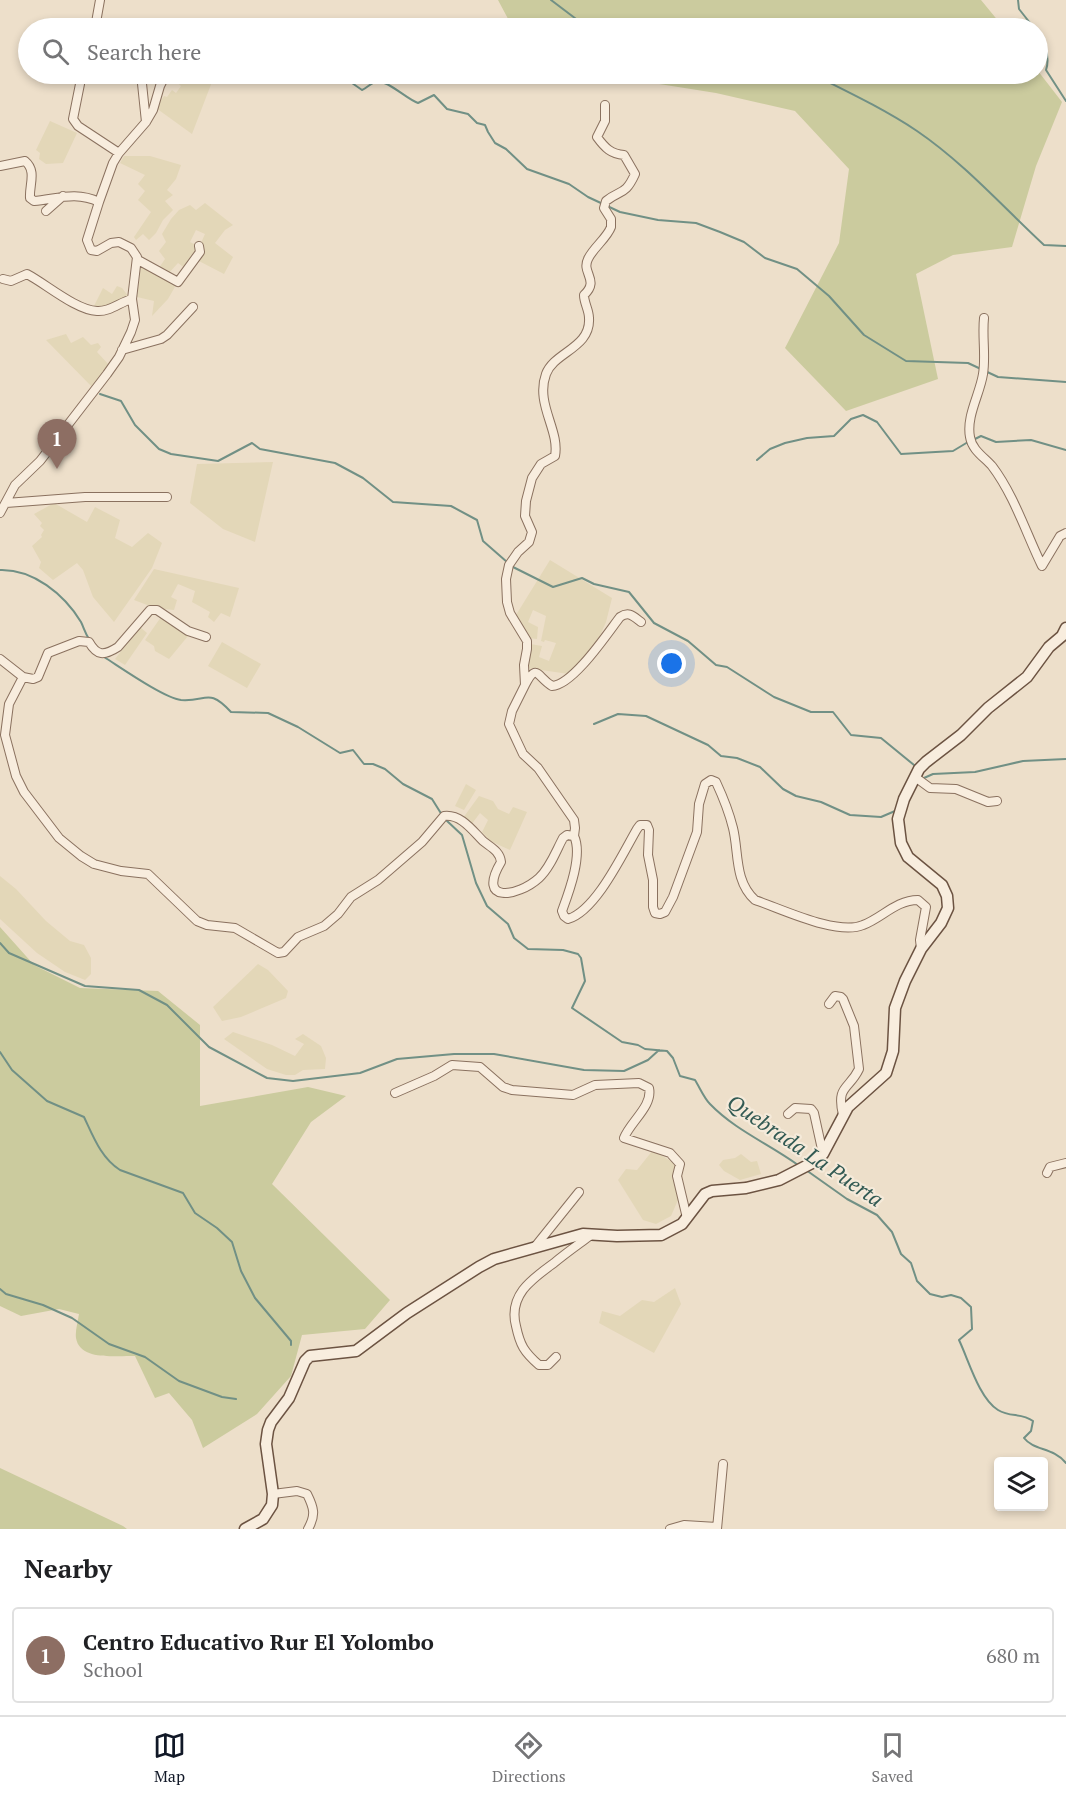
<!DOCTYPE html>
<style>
:root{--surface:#fff;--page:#f6f6f6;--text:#202124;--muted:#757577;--line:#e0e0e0;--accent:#111827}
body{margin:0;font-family:"PT Serif",serif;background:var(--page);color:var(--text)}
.controls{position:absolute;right:18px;bottom:18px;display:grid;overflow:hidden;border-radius:6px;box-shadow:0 3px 9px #0003}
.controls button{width:54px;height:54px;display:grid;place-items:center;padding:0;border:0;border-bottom:2px solid var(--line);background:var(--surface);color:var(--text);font:30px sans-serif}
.you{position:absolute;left:672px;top:664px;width:21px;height:21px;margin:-15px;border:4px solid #fff;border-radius:50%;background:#1a73e8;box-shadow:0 0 0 9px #1a73e833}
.badge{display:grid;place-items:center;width:39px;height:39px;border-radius:50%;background:var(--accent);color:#fff;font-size:20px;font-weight:700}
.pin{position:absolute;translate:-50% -50px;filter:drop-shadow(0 2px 3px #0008)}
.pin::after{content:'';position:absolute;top:32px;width:21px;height:18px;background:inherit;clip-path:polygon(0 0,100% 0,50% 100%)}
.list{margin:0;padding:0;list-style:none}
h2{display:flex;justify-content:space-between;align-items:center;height:78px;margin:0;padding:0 24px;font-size:26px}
h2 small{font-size:20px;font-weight:400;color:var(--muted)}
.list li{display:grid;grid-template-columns:39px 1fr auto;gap:18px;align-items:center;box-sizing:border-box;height:96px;margin:0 12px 12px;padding:0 12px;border:2px solid var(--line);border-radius:6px}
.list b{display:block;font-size:22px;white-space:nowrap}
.list p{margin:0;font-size:20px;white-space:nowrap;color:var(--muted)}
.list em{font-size:20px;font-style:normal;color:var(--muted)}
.icon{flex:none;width:33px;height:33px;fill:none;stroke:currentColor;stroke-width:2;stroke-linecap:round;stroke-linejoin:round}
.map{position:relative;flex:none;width:1066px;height:1529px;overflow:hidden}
.search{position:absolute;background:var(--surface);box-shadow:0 3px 9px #0003;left:18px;right:18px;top:18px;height:66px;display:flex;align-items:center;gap:15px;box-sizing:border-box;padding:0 21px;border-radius:33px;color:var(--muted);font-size:22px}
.sheet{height:186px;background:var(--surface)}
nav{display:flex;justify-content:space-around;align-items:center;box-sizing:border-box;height:84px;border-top:2px solid var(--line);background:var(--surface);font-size:16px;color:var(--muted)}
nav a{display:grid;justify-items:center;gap:3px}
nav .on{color:var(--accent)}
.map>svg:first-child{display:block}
.farmland{fill:#e3d7b8}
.green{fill:#cbcb9e}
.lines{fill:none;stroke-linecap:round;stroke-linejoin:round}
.stream{stroke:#719085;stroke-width:2}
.street-casing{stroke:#8a715f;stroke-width:10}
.secondary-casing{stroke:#6c5342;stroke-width:13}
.street{stroke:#f8edde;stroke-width:8}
.secondary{stroke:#f8edde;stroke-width:10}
.labels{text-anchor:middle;stroke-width:4.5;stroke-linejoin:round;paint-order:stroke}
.water-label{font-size:21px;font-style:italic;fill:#325a53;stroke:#f5eada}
</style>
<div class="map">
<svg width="1066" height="1529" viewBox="0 0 1066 1529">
<rect width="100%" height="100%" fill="#eddfca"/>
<path class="farmland" d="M170,74h4l14,9 5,-9h22l-23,60 -36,-26 8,-12 3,1 5,-7 4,3 5,-7 -11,-10z
M50,121l27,12 -14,30 -17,1 -7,-5 1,-6 -4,-3z
M124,156h26l31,9 -5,14 -9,11 6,5 -8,6 8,9 -10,10 -7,13 -7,7 -6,-6 -7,6 -2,-3 17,-25 -13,-12 7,-9 -7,-7 7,-9 -25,-12z
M205,203l28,22 -8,5 -10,13 18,14 -9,17 -27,-14 4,-8 -1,-7 5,-11 -9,-4 -6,12 8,4 1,6 -13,17 -8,-6 -10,11 -9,-6 6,-9 -6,-8 7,-9 -4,-8 9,-15 8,-9 11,-5 6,5z
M141,265l35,20 -8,14 -16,17 2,-15 -17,-4z
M117,286l5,2 7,9 -19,10 -17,1 10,-20 9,6z
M66,334l5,9 12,-6 8,8 7,-2 3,4 -4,5 13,14 -18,21 -46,-47z
M273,462l-18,80 -32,-13 -33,-26 7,-39z
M54,503l33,19 8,-15 25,13 -5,18 17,9 16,-14 14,10 -10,25 -38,54 -21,-25 -10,-27 -6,-7 -24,17 -14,-12 2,-6 -9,-16 10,-9 -1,-2 3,-5 -4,-4 2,-3 -8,-9z
M550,560l62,38 -6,24 -7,16 -30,36 -42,-6 3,-24 12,2 -3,11 10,4 7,-18 -11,-3 -1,2 -3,-1 5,-25 -13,-6 -5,12 10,5 -1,12 -9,-1 -12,-23z
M154,569l85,19 -9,29 -9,-4 -7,9 -6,-5 2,-5 -18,-10 3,-11 -17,-7 -7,13 6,3 -3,10 -19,-2 -21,-8z
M161,617l24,14 3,5 -19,23 -14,-8 -1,-5 -9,-6z
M140,627l7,6 -22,32 -10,-6z
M222,642l39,22 -14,24 -39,-22z
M466,784l10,6 -12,20 -9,-4z
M479,796l14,5 5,8 11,5 4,-7 14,5 -17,38 -20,-9 -8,-9 6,-12 -8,-7 -9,12 -8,-7z
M0,876l16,13 30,32 24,20 14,4 7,13v16l-6,6 -20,-8 -28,-19 -37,-34z
M258,964l10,6 20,21 -2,7 -45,19 -19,4 -9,-14z
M233,1032l39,13 23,11 9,-12 -9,-5 8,-5 18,12 5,12 -1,11 -22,1 -8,5h-9l-19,-6 -43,-30z
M653,1150l24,15 -2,9 3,26 -7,16 -15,8 -13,-4 -25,-40 8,-11 11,1z
M741,1154l10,8 6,-1 4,13 -21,6 -16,-9 -5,-6 4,-5 12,-2z
M675,1288l6,16 -27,49 -55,-30 3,-12 18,5 22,-16 12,2z"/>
<path class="green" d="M498,0h483l23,28h-491z
M1038,71l24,31 -26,64 -24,81 -59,8 -37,19 22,105 -92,32 -61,-63 54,-105 10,-74 -54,-58 -79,-18 -120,-19h442z
M0,927l34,38 46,23 78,3 42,34v81l108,-19 38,9 -35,26 -39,62 118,116 -25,29 -63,6 -11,41 -34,38 -54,34 -11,-28 -23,-27 -14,5 -20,-42c-17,-1 -55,6 -59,-18 -1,-7 2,-17 3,-24l-20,-5 -38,7 -21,-10z
M0,1468l123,58 4,3h-127z"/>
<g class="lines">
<path class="stream" d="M551,0l37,28
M1018,0l1,9 15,19
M1038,33c7,11 12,25 8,37l20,31
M812,74c36,18 72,35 105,57 47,32 86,76 127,114l22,1
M352,83l10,7c5,-2 9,-7 13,-8 11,-4 31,17 43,21l16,-8 13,14 21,5 9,9 8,2 3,7 7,11 11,6 21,20 42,15 19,13 32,15 38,8 38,3 24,9 24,10 21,16 32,11 32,27 35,39 42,26 62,2 30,14 68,5
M100,394l21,7 14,24 24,24 12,5 47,7 34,-18 8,6 75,14 28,15 30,24 58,4 26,14 6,21 24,21
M973,440l8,-4 15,6 35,-2 35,10
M757,460l13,-11 15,-6 22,-5 27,-2 17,-17 12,-4 14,7 24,32 52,-3 15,-9
M511,566l42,21 29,-9 12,6 35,8 25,31 34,18 28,24 11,2 47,30 37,15h22l18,23 30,3 33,27
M0,570c33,-1 64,24 81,52 3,6 4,11 8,17
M104,657c16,10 60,41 77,43 26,2 27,-13 50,12l37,1 30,14 42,26 13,-3 11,14h9l12,5 18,15 29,15 10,16
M594,724l24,-10 28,2 62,29 13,11 16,2 23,9 23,22 13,7 25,6 29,13 31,2 14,-6
M924,778l9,-4 42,-2 48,-11 43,-2
M446,820l16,15 14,48 11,23 21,18 6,14 14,11 35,1 15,4 3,4 4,23 -13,27 50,34 16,3 7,4 22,2 6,7 7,18 15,4c5,8 9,18 15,24 25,26 59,40 88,61
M0,943l9,10 76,33 54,4 28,15 42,42 58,31 26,3 67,-8 37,-14 57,-5h40l90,16 40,1 24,-11 11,-10
M0,1052l12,18 35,31 37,16c9,19 17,41 36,53l63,23 12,20 22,15 15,14 9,29 14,27 36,43v4
M806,1170l41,29 30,16 15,17 9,22 10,9 6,18 13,13 12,3 9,-2 10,3 10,9 1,22 -13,11c10,21 20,58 39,70 13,8 23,2 35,11l-2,10 -7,7c10,13 29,9 42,25
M0,1289l6,5 37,11 29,13 37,26 36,13 34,24 43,16 14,2"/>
<g class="street-casing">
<path id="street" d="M95,28l5,-28
M212,28h13
M82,74l-9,45 5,7 41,27
M141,74l5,48
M0,166l25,-5c12,10 4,24 5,37l4,3c23,-2 42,-10 65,1l-12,38 4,10 6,1 14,-8 8,-1 12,6 6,9 -5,42 3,21 -4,12 -12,25 -12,17 -67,87 -25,24 -15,28
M99,202l14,-39 6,-10 27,-31 7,-12 7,-24 6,-12
M46,211l17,-15
M138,260l40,22 22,-30 -1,-6
M3,279l8,2 16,-7c19,10 49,36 70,37 13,1 23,-9 35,-12
M984,318c-2,19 2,38 -1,56 -3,20 -17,42 -13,63 2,13 14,20 22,29 22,29 34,67 50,100l18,-30 6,-3
M122,350l39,-11 6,-4 26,-28
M6,503l79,-6h82
M0,659l23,18 -14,27 -4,31 11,41 8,16 35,46 22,18 13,8 27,7 27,3 49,47 10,4 28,3 43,25 6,-1 14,-15 26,-11 14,-12 13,-17 27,-17 44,-38 22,-26c17,-2 28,14 39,25 7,6 17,10 18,21 -25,42 17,35 38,16 11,-10 17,-27 24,-40l4,-3 7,1c9,19 -5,56 -12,75l2,5 4,3c28,-8 55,-66 69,-90l3,-4h7l2,5 -1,25 5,25v27l2,6 5,1 5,-2 8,-15 24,-65 2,-28 6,-20 6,-4 5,2c7,15 13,30 17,46 6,24 1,53 22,72 27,9 82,36 108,25 19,-7 33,-25 55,-25l8,7 -6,33 1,9
M23,677l10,2 5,-2 10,-24 31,-12 10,1c8,14 15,14 29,5l32,-37h7l31,21 18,6
M525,685c12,-23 12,-8 27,1 21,-1 55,-52 68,-69 9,-6 13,-1 21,5
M915,777l15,11 26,1 32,13 9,-1
M574,836l1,-8 -1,-8 -36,-52 -15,-14 -14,-30 3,-13 13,-26 -1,-20 3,-16v-8l-17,-28 -3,-11 -1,-23 3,-14 9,-13 11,-10 3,-10 -7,-16 1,-15 6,-23 9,-14 14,-8c5,-26 -20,-52 -9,-82 8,-22 45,-26 43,-56 0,-8 -5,-15 -5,-23 16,-15 -3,-22 4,-36 5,-11 19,-21 23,-32v-8l-7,-11 2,-7c15,-12 19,-5 29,-27l-11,-19c-13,-1 -19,-7 -27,-18l8,-16v-16
M829,1004l6,-8 6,1 2,2 11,27 5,43c-10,21 -23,16 -16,46
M395,1093l39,-17 18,-11 28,2 23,20 9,3 61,5 22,-10 44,-2 10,5c4,18 -19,34 -25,50l46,15 10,11 -3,12 10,42
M788,1114l7,-6 16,1 3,4 9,41
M1047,1173l3,-6 16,-4
M534,1248l45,-56
M556,1357l-8,8h-9c-15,-13 -19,-20 -23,-39 -8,-31 16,-47 38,-63 12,-10 25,-19 37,-28
M273,1494l24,-3 10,3c7,14 9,21 1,35
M670,1529l14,-4 33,2
M717,1529l6,-65"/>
</g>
<g class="secondary-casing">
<path id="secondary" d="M245,1529l18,-10 9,-14 1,-11 -7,-50 2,-14 3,-8 18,-24 16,-37 5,-5 46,-5 51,-38 72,-46 15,-8 89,-25 34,2 44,-1 21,-11 23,-30 7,-3 34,-3 33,-8 33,-17 11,-9 25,-47 38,-34 7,-22 2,-43 10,-27 16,-32 20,-26 7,-15 -1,-12 -5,-11 -34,-28 -7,-14 -3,-24 6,-20 15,-30 7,-7 35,-27 27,-27 39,-31 22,-30 13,-11 4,-8"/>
</g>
<use href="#street" class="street"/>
<use href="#secondary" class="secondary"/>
</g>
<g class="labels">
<g class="water-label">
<text transform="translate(805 1151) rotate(34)" y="7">Quebrada La Puerta</text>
</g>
</g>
</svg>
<div class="controls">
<button><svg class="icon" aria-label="layers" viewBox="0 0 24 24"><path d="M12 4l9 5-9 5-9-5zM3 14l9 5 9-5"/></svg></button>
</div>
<div class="you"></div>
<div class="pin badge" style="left:57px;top:469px;background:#8d6e63">1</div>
<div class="search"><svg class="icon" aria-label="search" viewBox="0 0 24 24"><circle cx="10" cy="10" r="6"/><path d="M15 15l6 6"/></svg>Search here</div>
</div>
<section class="sheet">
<h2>Nearby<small></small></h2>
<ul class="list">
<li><span class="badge" style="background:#8d6e63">1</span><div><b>Centro Educativo Rur El Yolombo</b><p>School</p></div><em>680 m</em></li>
</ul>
</section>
<nav>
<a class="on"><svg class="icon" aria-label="map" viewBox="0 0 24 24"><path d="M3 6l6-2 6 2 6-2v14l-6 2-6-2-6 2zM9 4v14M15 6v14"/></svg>Map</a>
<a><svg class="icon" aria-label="directions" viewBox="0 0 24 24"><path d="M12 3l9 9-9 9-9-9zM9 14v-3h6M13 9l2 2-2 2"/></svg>Directions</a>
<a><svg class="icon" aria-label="saved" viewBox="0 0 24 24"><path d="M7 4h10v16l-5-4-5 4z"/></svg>Saved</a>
</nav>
